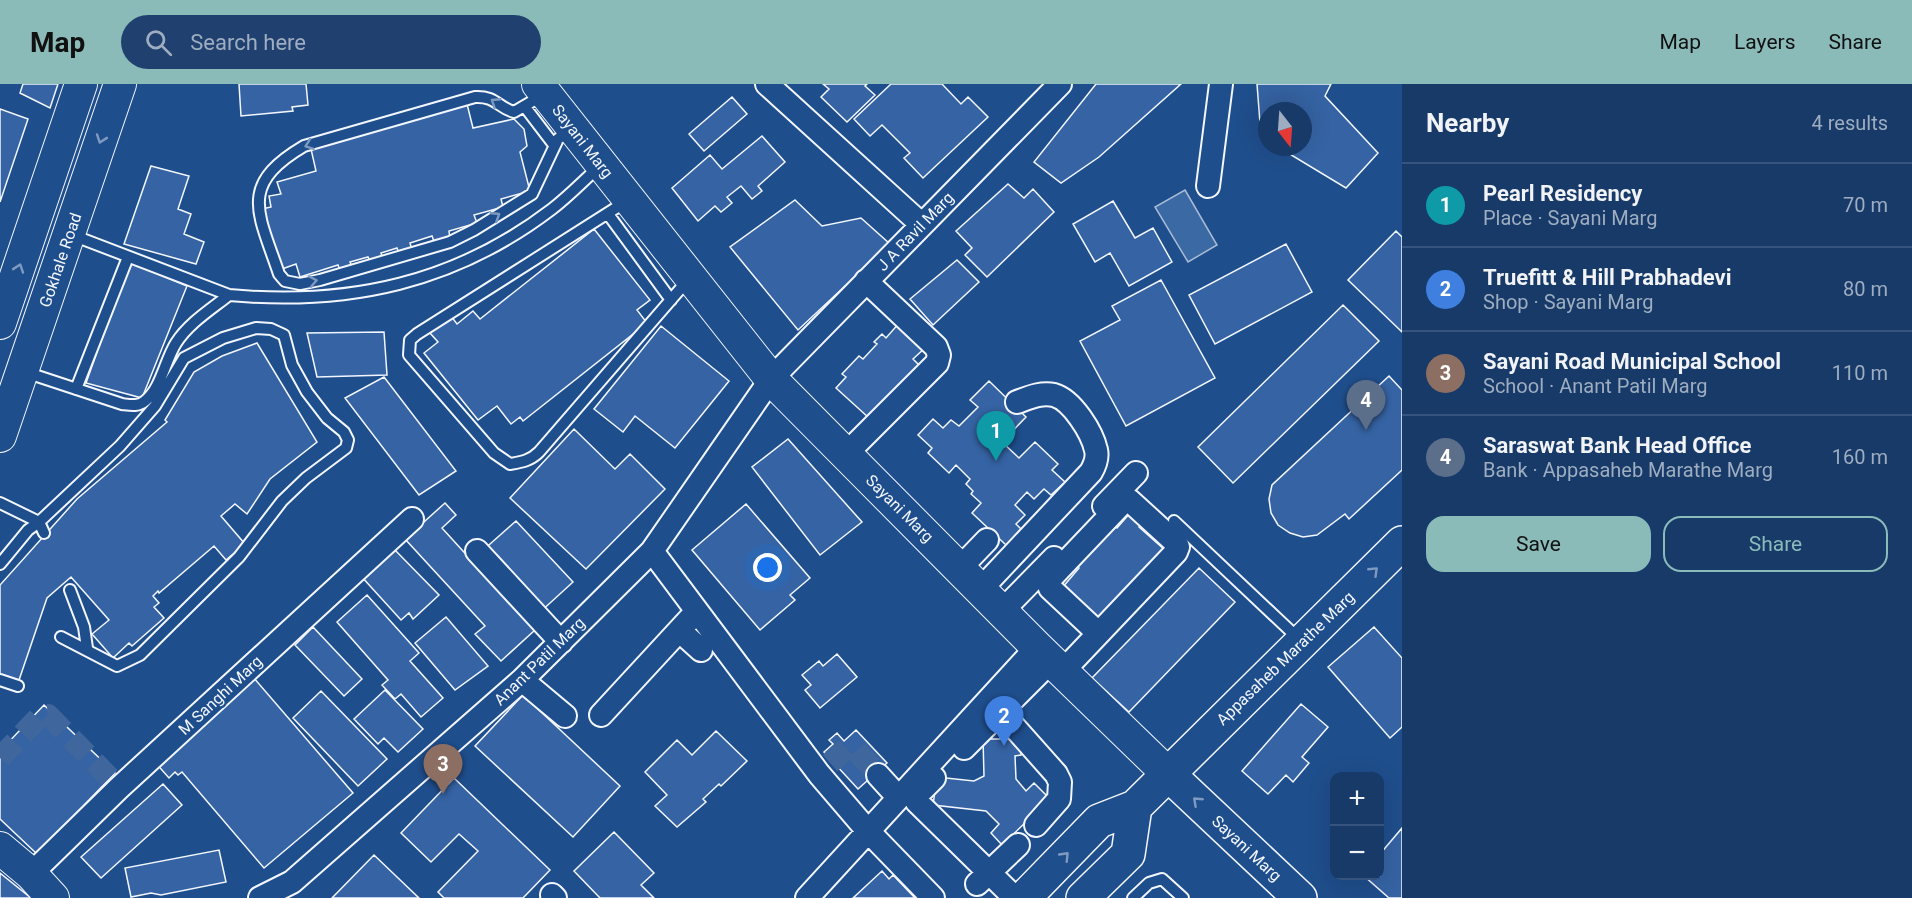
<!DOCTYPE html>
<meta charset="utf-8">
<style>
:root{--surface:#173a69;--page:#20416f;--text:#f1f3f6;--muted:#9eadc0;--line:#36547d;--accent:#8bbbb9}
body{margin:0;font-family:Roboto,sans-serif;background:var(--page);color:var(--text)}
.controls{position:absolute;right:18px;bottom:18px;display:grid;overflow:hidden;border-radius:12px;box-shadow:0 6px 24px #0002}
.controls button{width:54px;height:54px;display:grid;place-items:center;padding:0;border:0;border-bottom:2px solid var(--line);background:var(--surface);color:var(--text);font:30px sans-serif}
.compass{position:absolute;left:1258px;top:18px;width:54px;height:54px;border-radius:50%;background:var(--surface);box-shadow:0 6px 24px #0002;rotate:163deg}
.you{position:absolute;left:768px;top:484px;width:21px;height:21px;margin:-15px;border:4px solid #fff;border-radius:50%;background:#1a73e8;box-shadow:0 0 0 9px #1a73e833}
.badge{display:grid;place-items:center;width:39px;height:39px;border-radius:50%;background:var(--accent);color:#fff;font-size:20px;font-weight:700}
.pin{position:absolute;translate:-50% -50px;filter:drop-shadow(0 2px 3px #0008)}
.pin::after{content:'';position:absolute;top:32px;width:21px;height:18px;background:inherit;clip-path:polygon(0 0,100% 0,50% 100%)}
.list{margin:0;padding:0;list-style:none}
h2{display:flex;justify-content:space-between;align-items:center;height:78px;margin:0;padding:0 24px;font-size:26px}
h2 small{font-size:20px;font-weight:400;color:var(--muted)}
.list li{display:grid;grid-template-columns:39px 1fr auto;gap:18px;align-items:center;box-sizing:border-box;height:84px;padding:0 24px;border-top:2px solid var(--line)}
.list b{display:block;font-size:22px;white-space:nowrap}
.list p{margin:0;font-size:20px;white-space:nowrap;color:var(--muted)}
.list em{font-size:20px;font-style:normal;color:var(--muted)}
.actions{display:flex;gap:12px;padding:18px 24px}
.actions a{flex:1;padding:14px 0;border:2px solid var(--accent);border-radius:18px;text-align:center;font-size:21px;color:var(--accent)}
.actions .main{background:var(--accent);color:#111}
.icon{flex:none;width:33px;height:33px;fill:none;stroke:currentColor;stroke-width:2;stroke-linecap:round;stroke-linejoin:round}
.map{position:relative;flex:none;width:1402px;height:814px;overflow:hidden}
header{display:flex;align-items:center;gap:36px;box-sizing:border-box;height:84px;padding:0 30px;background:var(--accent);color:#111}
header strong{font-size:28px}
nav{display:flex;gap:33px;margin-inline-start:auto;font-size:21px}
.search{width:420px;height:54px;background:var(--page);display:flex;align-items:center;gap:15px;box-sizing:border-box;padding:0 21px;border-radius:33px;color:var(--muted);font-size:22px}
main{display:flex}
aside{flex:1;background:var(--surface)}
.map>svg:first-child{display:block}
.water{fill:#3b69a3;stroke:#a8bbd7;stroke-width:1.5}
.building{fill:#3563a3;stroke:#f2f6ff;stroke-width:1.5}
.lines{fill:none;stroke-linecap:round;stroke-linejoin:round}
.street-tunnel{stroke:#3f679d;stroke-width:22;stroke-dasharray:22 11;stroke-linecap:butt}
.lane-casing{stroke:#f2f6ff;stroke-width:14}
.street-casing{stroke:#f2f6ff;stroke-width:26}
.secondary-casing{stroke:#f2f6ff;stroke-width:34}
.primary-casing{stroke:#f2f6ff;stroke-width:36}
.lane{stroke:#1f4e8c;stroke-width:10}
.street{stroke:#1f4e8c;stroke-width:22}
.secondary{stroke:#1f4e8c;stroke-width:32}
.primary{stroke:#1f4e8c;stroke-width:33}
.oneway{stroke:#7e9ac0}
.labels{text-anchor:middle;stroke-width:4.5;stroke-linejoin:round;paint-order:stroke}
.street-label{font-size:16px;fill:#f2f6ff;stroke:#1f4e8c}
</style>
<header>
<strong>Map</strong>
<div class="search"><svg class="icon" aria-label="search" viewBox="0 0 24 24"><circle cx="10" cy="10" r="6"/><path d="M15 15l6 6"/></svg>Search here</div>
<nav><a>Map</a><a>Layers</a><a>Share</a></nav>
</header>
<main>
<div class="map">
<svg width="1402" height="814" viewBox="0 0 1402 814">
<rect width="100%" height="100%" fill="#1f4e8c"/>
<path class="water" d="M1185,106l32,55 -29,17 -33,-55z"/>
<path class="building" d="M23,0h35l-8,24 -30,-15z
M239,0h67l2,21 -16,2 1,4 -52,5z
M823,0h44l-2,2 10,9 -28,27 -26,-25 8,-8z
M891,0h51l19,20 7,-7 20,20 -65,61 -19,-20 6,-5 -28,-28 -12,11 -16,-17z
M1096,0h85l-82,73 -38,26 -27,-21z
M1257,0h74l-6,12 53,57 -32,35 -68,-41h25v-36h-36v29l-6,-4z
M732,13l15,17 -43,37 -15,-17z
M467,20l6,24 41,-9 10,10 3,17 -7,6 10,39 -29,8 2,8 -29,8 3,8 -28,8 1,8 -15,5 -3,-8 -22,7 2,7 -13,4 -2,-6 -16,5 2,7 -12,4 -3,-7 -18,5 3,7 -12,4 -3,-8 -38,12 -4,-13 -14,5 -20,-60 9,-2 -2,-11 12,-2 -4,-12 39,-11 -5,-22z
M0,25l28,10 -28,83z
M762,52l23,26 -27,24 4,5 -10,8 -11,-13 -14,11 5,6 -11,9 -6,-6 -17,15 -26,-33 38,-33 12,14z
M151,82l38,10 -11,33 13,5 -7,20 20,8 -8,22 -72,-20z
M1008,100l16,14 9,-9 21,23 -67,65 -22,-22 7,-7 -16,-17z
M795,116l27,26 39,-8 29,26 -92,86 -68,-83z
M1113,117l22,37 18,-10 19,34 -43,24 -19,-33 -15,9 -22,-38z
M594,145l56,71 -13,10 10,13 -124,98 -3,-4 -9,7 -14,-18 -19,14 -54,-67 14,-11 -8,-9 21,-17 6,8 16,-13 7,8z
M1396,147l6,6v95l-54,-52z
M1286,160l26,48 -97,52 -26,-49z
M957,176l22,22 -46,43 -23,-26z
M129,178l58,24 -45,112 -56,-15z
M1161,196l54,98 -89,48 -46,-85 40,-21 -8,-14z
M1343,221l36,36 -146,142 -35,-36z
M900,238l26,25 -13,12 6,6 -50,53 -33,-30 10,-11 -4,-3 17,-18 4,3 14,-15 -3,-2 8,-8 4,4z
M661,242l68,55 -54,67 -40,-32 -12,16 -29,-23z
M384,248l3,43 -70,2 -10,-44z
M257,259l60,99 -47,37 -23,35 -12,-10 -14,12 24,28 -19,16 -12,-14 -55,47 -1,-2 -5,5 6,7 -5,4 10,11 -32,28 -3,-3 -16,15 -21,-24 17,-14 -38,-43 -24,21 -29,85 -18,-6v-92l77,-86 90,-77 -2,-2 29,-48 28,-16z
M1389,292l13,14v80l-53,49 -4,-5 -28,21 -14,2 -13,-4 -12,-8 -7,-12 -2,-14 3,-14z
M384,293l72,94 -37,24 -74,-97z
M989,297l37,36 -24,25 17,16 16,-16 23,22 -6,6 13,12 -14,13 -7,-6 -10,10 -7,-7 -12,13 10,10 -9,9 5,5 -15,16 -34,-32 9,-10 -10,-9 2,-3 -7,-7 4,-5 -14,-14 -7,8 -21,-20 4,-5 -14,-13 15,-16 10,9 8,-8 8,6 19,-19 -8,-7z
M574,345l41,40 15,-15 35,35 -79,80 -76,-71z
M788,355l74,83 -42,33 -68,-88z
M445,419l11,12 -14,13 93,102 -34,31 -26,-27 10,-8 -80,-87z
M746,420l64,74 -20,17 5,5 -35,30 -68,-80z
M1131,428l12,11 -4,4 27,24 -64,71 -40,-34 17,-20 -5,-5 36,-41 7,6z
M516,437l57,61 -35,32 -57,-62z
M393,464l46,47 -26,24 -4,-6 -8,7 -40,-44z
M1199,484l36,34 -106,110 -37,-34z
M367,511l52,58 -9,8 33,37 -22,19 -20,-23 -6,5 -13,-14 6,-5 -51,-58z
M446,533l42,49 -33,24 -40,-47z
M313,543l49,52 -18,17 -49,-51z
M1374,543l28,31v69l-12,11 -62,-71z
M837,570l20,23 -37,31 -15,-18 6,-5 -9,-10 17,-14 4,5z
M253,593l100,116 -89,75 -82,-96 -4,3 -3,-3 -6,6 -15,-17z
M385,606l38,39 -25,23 -14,-14 -6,6 -24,-25z
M321,607l66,68 -29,27 -65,-68z
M523,611l97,91 -47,51 -98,-91z
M1301,620l27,23 -26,30 7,6 -16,19 -7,-7 -18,19 -26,-23z
M44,621l71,68 -78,81 -37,-35v-68z
M856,646l31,33 -29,26 -34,-37 9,-8 -4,-4 8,-7 7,8z
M716,647l31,30 -26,25 -2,-2 -16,15 3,3 -29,25 -22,-21 12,-11 -22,-23 32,-32 15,15z
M983,655h38v16l-6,1 1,23 10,12 8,-8 16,16 -48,46 -11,-12 8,-9 -13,-13 -53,-6 4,-28 37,4 10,-5z
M454,694l96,92 -27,28h-79l-6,-6 40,-41 -19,-17 -28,28 -30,-29z
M163,700l19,21 -81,73 -20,-21z
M1402,744v70h-13l-25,-22h16v-22z
M614,748l40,41 -13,12 13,13h-54l-26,-27z
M219,766l7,32 -65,13 -10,-2 -20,4 -6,-29z
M374,771l45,43h-87z
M882,787l7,8 4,-4 22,23h-62z
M0,789l31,25h-31z"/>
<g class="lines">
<path class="street-tunnel" d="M0,674l40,-42 8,-1 63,64
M830,679l17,-15h7l24,27"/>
<g class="lane-casing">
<path id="lane" d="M543,11l-29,17c-17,-5 -18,-16 -39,-15l-171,49c-66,39 -46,66 -25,128l6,7 15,3 20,-4 130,-38 24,-12 58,-36 26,-55 14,-11
M525,23l29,38
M627,117l-210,133 -7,6 -1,15 85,98 16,11c11,-2 20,-3 29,-12l149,-172
M608,130l63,86
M72,151l157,60
M25,288l97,32c8,1 16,3 23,-3 16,-12 20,-41 31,-58 13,-20 34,-33 53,-48 120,11 226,-12 323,-86 17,-13 32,-29 48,-43
M76,305l52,-132
M0,419l39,19 81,-76 35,-40 29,-48 39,-20 33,-10 15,1 13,6 8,30 15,27 20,26 17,14 4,8 -2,8 -40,30 -24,23 -43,56 -99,98 -23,11 -56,-29
M1174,437l125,118
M0,480l28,-34 11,-8 5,11
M70,506l14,37 3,21
M0,596l18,6
M1133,814l16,-15 13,-4 21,19"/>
</g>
<g class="street-casing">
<path id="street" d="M767,0l154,140
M1208,102l13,-102
M846,370l91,-91 2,-8 -3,-8 -70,-66
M1104,422l32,-33
M477,467l84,91
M652,467l167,223 48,56 66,68
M960,484l27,-28
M981,505l110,-117c4,-7 7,-14 5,-22 -4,-18 -24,-50 -42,-55 -13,-3 -26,3 -37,7
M1003,526l51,-52
M680,547l21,19
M1063,587l113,-119 2,-5 -2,-4 -47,-43h-4l-77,81 2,7 48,45
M522,596l43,36
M1000,627l56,63 4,8 -1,17 -23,26
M601,631l96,-104
M964,664l88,-88
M878,691l20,22
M934,694l-16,16 -1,8 98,96
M31,790l88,-86 293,-269
M977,800l41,-39
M552,811l3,3
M260,814l32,-16 230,-202 130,-129 119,-172 289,-295
M807,814l230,-251"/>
</g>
<g class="secondary-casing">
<path id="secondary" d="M538,0l233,295 266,268 130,126
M0,239l81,-239
M0,352l120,-352
M0,764l31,26 22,24"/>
</g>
<g class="primary-casing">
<path id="primary" d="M1167,689l133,125
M1024,814l75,-77 36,-14
M1083,814l45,-44 7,-47 267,-264"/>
</g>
<use href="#lane" class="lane"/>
<use href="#street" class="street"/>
<use href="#secondary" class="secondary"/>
<use href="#primary" class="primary"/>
</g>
<defs><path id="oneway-chevron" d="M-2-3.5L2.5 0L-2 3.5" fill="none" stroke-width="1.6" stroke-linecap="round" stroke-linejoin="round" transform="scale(1.5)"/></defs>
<g class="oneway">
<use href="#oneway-chevron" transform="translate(495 18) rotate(-147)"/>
<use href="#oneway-chevron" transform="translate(101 55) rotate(109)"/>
<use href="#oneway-chevron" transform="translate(309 61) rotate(160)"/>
<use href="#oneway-chevron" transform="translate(496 132) rotate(-32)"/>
<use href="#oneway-chevron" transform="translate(19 184) rotate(-71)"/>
<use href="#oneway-chevron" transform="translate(313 197) rotate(-11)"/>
<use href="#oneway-chevron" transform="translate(1374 487) rotate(-44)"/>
<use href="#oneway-chevron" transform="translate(1197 717) rotate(-137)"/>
<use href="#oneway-chevron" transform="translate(1065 772) rotate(-46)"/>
</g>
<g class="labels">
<g class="street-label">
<text transform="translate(583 57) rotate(52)" y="6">Sayani Marg</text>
<text transform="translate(915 147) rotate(-46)" y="6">J A Ravil Marg</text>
<text transform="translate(60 176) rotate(-71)" y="6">Gokhale Road</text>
<text transform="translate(900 424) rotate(45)" y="6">Sayani Marg</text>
<text transform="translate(1285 574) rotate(-44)" y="6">Appasaheb Marathe Marg</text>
<text transform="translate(539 577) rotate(-44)" y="6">Anant Patil Marg</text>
<text transform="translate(220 611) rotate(-43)" y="6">M Sanghi Marg</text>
<text transform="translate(1247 764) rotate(43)" y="6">Sayani Marg</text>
</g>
</g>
</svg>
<div class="controls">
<button>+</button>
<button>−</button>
</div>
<svg class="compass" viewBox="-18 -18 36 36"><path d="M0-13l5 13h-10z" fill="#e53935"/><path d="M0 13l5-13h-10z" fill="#9eadc0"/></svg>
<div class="you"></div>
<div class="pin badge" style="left:996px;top:377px;background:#0f9aa8">1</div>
<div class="pin badge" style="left:1004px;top:662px;background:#3f7fe0">2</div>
<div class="pin badge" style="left:443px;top:710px;background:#8d6e63">3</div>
<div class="pin badge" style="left:1366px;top:346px;background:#5c6f8a">4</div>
</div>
<aside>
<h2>Nearby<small>4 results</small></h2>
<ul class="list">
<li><span class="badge" style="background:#0f9aa8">1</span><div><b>Pearl Residency</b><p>Place · Sayani Marg</p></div><em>70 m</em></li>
<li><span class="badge" style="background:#3f7fe0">2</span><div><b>Truefitt &amp; Hill Prabhadevi</b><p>Shop · Sayani Marg</p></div><em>80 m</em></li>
<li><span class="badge" style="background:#8d6e63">3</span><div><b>Sayani Road Municipal School</b><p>School · Anant Patil Marg</p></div><em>110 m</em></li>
<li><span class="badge" style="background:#5c6f8a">4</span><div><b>Saraswat Bank Head Office</b><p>Bank · Appasaheb Marathe Marg</p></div><em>160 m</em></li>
</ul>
<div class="actions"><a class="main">Save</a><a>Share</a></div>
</aside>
</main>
